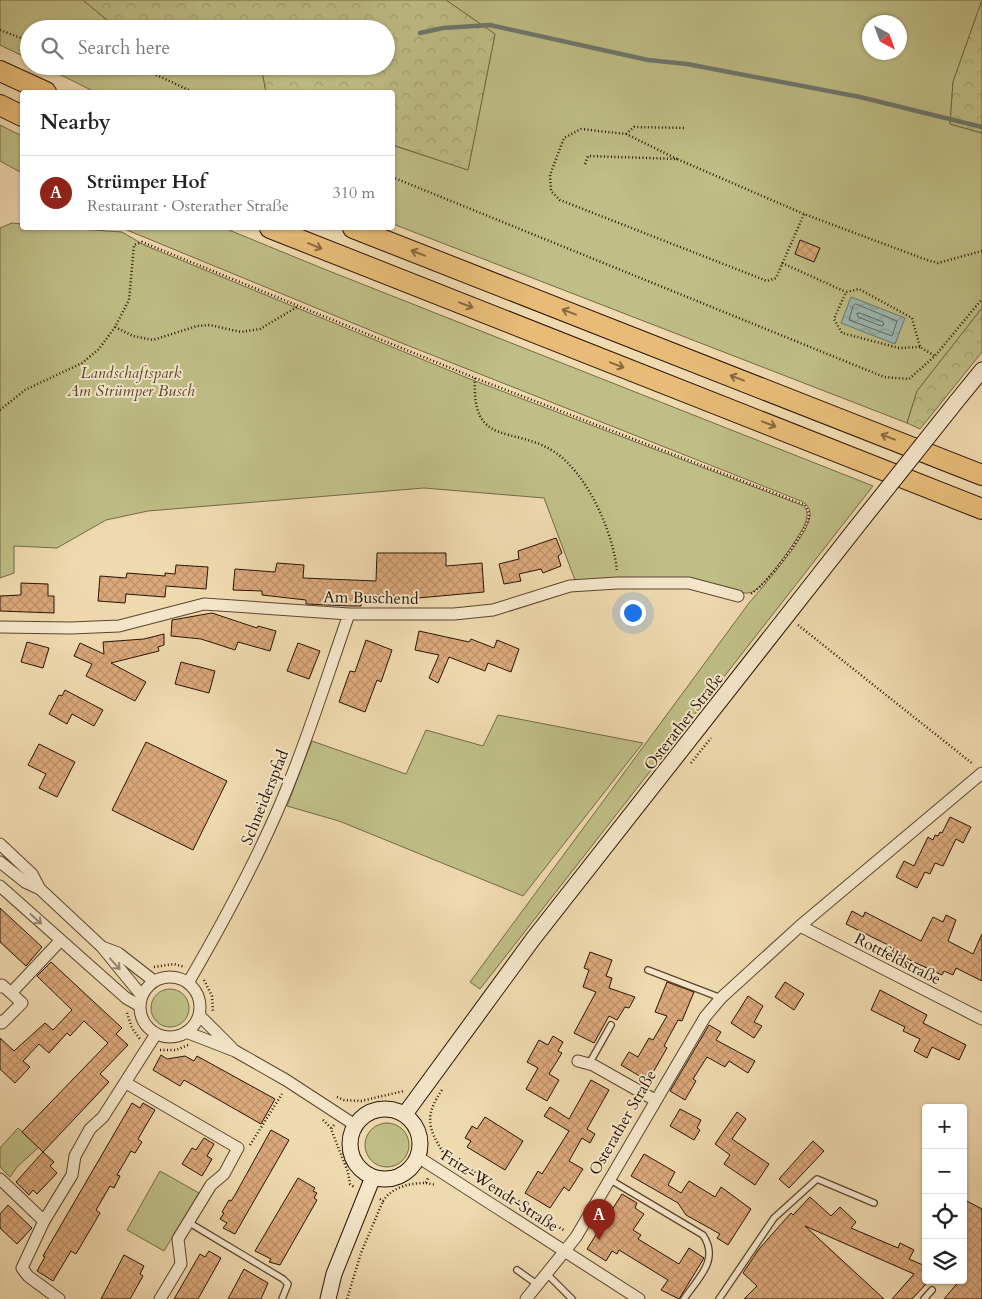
<!DOCTYPE html>
<meta charset="utf-8">
<style>
:root{--surface:#fff;--page:#f6f6f6;--text:#222;--muted:#767676;--line:#e0e0e0;--accent:#8f2418}
body{margin:0;font-family:Cardo,serif;background:var(--page);color:var(--text)}
.controls{position:absolute;right:15px;bottom:15px;display:grid;overflow:hidden;border-radius:5px;box-shadow:0 1px 4px #0004}
.controls button{width:45px;height:45px;display:grid;place-items:center;padding:0;border:0;border-bottom:1px solid var(--line);background:var(--surface);color:var(--text);font:25px sans-serif}
.compass{position:absolute;left:862px;top:15px;width:45px;height:45px;border-radius:50%;background:var(--surface);box-shadow:0 1px 4px #0004;rotate:139deg}
.you{position:absolute;left:632px;top:612px;width:18px;height:18px;margin:-12px;border:4px solid #fff;border-radius:50%;background:#1a73e8;box-shadow:0 0 0 8px #1a73e833}
.badge{display:grid;place-items:center;width:32px;height:32px;border-radius:50%;background:var(--accent);color:#fff;font-size:16px;font-weight:700}
.pin{position:absolute;translate:-50% -41px;filter:drop-shadow(0 1px 2px #0008)}
.pin::after{content:'';position:absolute;top:26px;width:18px;height:15px;background:inherit;clip-path:polygon(0 0,100% 0,50% 100%)}
.list{margin:0;padding:0;list-style:none}
h2{display:flex;justify-content:space-between;align-items:center;height:65px;margin:0;padding:0 20px;font-size:21px}
h2 small{font-size:16px;font-weight:400;color:var(--muted)}
.list li{display:grid;grid-template-columns:32px 1fr auto;gap:15px;align-items:center;box-sizing:border-box;height:75px;padding:0 20px;border-top:1px solid var(--line)}
.list b{display:block;font-size:19px;white-space:nowrap}
.list p{margin:0;font-size:16px;white-space:nowrap;color:var(--muted)}
.list em{font-size:16px;font-style:normal;color:var(--muted)}
.icon{flex:none;width:28px;height:28px;fill:none;stroke:currentColor;stroke-width:2;stroke-linecap:round;stroke-linejoin:round}
.map{position:relative;flex:none;width:982px;height:1299px;overflow:hidden}
.search{position:absolute;background:var(--surface);box-shadow:0 1px 4px #0004;left:20px;top:20px;width:375px;height:55px;display:flex;align-items:center;gap:12px;box-sizing:border-box;padding:0 18px;border-radius:28px;color:var(--muted);font-size:19px}
.panel{position:absolute;background:var(--surface);box-shadow:0 1px 4px #0004;left:20px;top:90px;width:375px;height:140px;border-radius:5px}
.map>svg:first-child{display:block}
.green{fill:#bfbe86;stroke:#746945;fill-rule:evenodd}
.forest{fill:url(#forest-crowns);stroke:#746945}
.water{fill:url(#water-waves);stroke:#6e776d}
.lines{fill:none;stroke-linecap:round;stroke-linejoin:round}
.shore{stroke:#62665c;stroke-width:1}
.stream{stroke:#6e776d;stroke-width:4.5}
.building{fill:url(#building-cross-hatch);stroke:#291404}
.lane-casing{stroke:#5a452e;stroke-width:8}
.street-casing{stroke:#5a452e;stroke-width:13}
.secondary-casing{stroke:#291404;stroke-width:17}
.highway-casing{stroke:#291404;stroke-width:22}
.path{stroke:#291404;stroke-width:2.5;stroke-dasharray:1 2.5;stroke-linecap:butt}
.lane{stroke:#f5e6ca;stroke-width:5.5}
.street{stroke:#f5e6ca;stroke-width:11}
.secondary{stroke:#f5e6ca;stroke-width:15}
.highway{stroke:#e8bc77;stroke-width:20}
.secondary-bridge-casing{stroke:#291404;stroke-width:17;stroke-linecap:butt}
.secondary-bridge{stroke:#f5e6ca;stroke-width:15}
.oneway{stroke:#88683e}
.oneway2{stroke:#998871}
.labels{text-anchor:middle;stroke-width:4;stroke-linejoin:round;paint-order:stroke}
.park-label{font-size:16px;font-style:italic;fill:#56472b;stroke:#f5e6ca}
.street-label{font-size:16px;fill:#291404;stroke:#f5e6ca}
</style>
<div class="map">
<svg width="982" height="1299" viewBox="0 0 982 1299">
<defs>
<pattern id="forest-crowns" width="20" height="18" patternUnits="userSpaceOnUse" patternTransform="scale(1.25)"><rect width="20" height="18" fill="#bfbe86"/><path d="M2 6a3 3 0 1 1 6 0M12 15a3 3 0 1 1 6 0" fill="none" stroke="#a4a272"/></pattern>
<pattern id="water-waves" width="16" height="10" patternUnits="userSpaceOnUse" patternTransform="scale(1.25)"><rect width="16" height="10" fill="#9cb9b3"/><path d="M0 5q4-4 8 0t8 0" fill="none" stroke="#869e98"/></pattern>
<pattern id="building-cross-hatch" width="8" height="8" patternUnits="userSpaceOnUse" patternTransform="scale(1.25)"><rect width="8" height="8" fill="#dba87b"/><path d="M0 0l8 8M0 8l8-8" fill="none" stroke="#bc9069"/></pattern>
</defs>
<rect width="100%" height="100%" fill="#efd9ae"/>
<filter id="stains"><feTurbulence type="fractalNoise" baseFrequency=".004" numOctaves="4"/><feColorMatrix values="0 0 0 0 .2 0 0 0 0 .09 0 0 0 0 .02 0 0 0 .5 -.17"/></filter>
<radialGradient id="worn" r=".72"><stop offset=".6" stop-color="#630" stop-opacity="0"/><stop offset="1" stop-color="#630" stop-opacity=".3"/></radialGradient>
<path class="green" d="M0,0h83l30,25 34,4h-118v30l-29,-14z
M446,0h536l-29,82 -3,42 32,9v175l-65,83 -10,32 -514,-199 -1,-79 76,25 27,-136zM870,22h30v30h-30z
M43,66h218l5,26h-171z
M0,125l22,11v37l-22,-12z
M12,223l10,1v4h43l57,4 22,13 326,134 334,127c5,6 3,12 1,18 -4,11 -39,60 -49,66 -9,7 -21,0 -30,-3l-151,-7 -31,-82 -120,-10 -276,23 -42,9 -49,28 -43,-2v27l-14,5v-350z
M122,228h102l100,41 549,217 -393,503 -10,-7 279,-379c14,-17 59,-67 61,-87 1,-7 -3,-12 -9,-15l-407,-161z
M498,715l145,28 -120,153 -184,-75 -52,-15 25,-65 94,33 20,-44 57,16z
M151 1008a19 19 0 1 1 38 0a19 19 0 1 1-38 0Z
M365 1145a22 22 0 1 1 44 0a22 22 0 1 1-44 0Z
M18,1128l21,19 -22,20 -7,10 -10,-10v-19z
M160,1171l39,22 -35,58 -37,-21z"/>
<path class="forest" d="M83,0h363l49,34 -27,136 -75,-25 -1,-53h-126l-5,-26h125v-37h-239l-34,-4z
M982,0v133l-32,-9 3,-42z
M982,308v44l-62,77 -13,-6 10,-32z"/>
<path class="water" d="M851,297l54,21 -10,26 -54,-21z"/>
<g class="lines">
<path class="shore" d="M856,304l41,17 -5,15 -43,-16 4,-14z
M860,313l23,9 1,3 -3,1 -23,-9 -1,-3z"/>
<path class="stream" d="M420,33l23,-5 47,-3 158,35 39,4 173,33 122,30"/>
</g>
<path class="building" d="M800,240l20,8 -6,14 -19,-8z
M556,538l6,15 -4,3 3,10 -18,7 -2,-4 -22,5 2,7 -17,3 -5,-20 20,-5 -1,-8z
M377,553h69v13l36,-3 2,29 -77,7v-3l-45,-2 -1,12h-12l-43,-2v-4l-44,-5v-4l-29,-1 2,-21 40,3 2,-9 27,2 -1,13 73,3z
M176,565l32,2 -2,22 -40,-3 -1,11 -39,-3 -1,9 -27,-2 2,-25 26,2 1,-5 38,3v-3l10,1z
M21,583l27,1v12h6v17l-54,-2v-15l21,-1z
M212,613l45,15 1,-2 18,5 -6,20 -32,-9 -3,8 -34,-11 -30,-3 1,-16z
M419,631l50,11 2,-3 23,9 3,-8 22,9 -8,23 -23,-9 -3,8 -36,-14 -11,26 -9,-5 10,-23 -24,-5z
M164,634v11l-6,2 1,4 -48,12 35,19 -11,19 -49,-25 6,-12 -18,-8 6,-13 24,11 -1,-12 41,-3z
M366,640l26,10 -11,32 -4,-2 -12,32 -26,-10 11,-31 5,1z
M27,642l22,6 -6,20 -22,-6z
M298,643l22,8 -11,28 -22,-8z
M181,662l34,9 -6,22 -34,-9z
M65,690l38,20 -9,16 -22,-12 -5,10 -18,-10 10,-19 3,1z
M146,742l81,39 -34,69 -81,-40z
M39,744l36,18 -18,35 -18,-9 7,-14 -18,-9z
M950,817l21,10 -8,16 -7,-4 -13,27 -8,-3 -5,11 -5,-2 -8,16 -21,-11 8,-16 10,5 14,-29 5,3 2,-5 3,1 2,-4 2,1z
M0,908l42,39 -16,19 -26,-24z
M852,911l11,6 2,-5 56,29 12,-24 10,5 3,-7 10,5 -8,21 25,13 9,-20v47l-26,-13 -3,7 -9,-4 -2,4 -50,-23 2,-4 -48,-24z
M590,952l22,8 -6,16 6,2 -3,10 26,9 -6,11 -4,-1 -8,13 -8,-4 -15,27 -20,-10 22,-41 -13,-5 6,-17 -5,-2z
M51,962l71,66 -6,6 12,11 -28,29 9,8 -66,70 -21,-20 86,-89 -24,-22 -14,15 -3,-3 -18,20 -10,-9 -16,17 7,6 -15,16 -15,-14v-31l14,13 31,-28 8,7 19,-20 -35,-34z
M667,982l27,10 -12,29 -4,-1 -14,26 3,2 -19,33 -27,-16 8,-13 9,5 11,-19 4,2 14,-24 -12,-4z
M785,982l19,12 -10,16 -19,-13z
M880,990l47,25 -4,8 43,22 -7,15 -27,-13 -5,11 -13,-7 6,-12 -17,-8 2,-4 -34,-17z
M748,996l15,10 -9,16 8,4 -8,12 -23,-15z
M709,1025l12,7 -5,8 39,21 -7,12 -19,-12 -4,6 -18,-10 -14,22 3,2 -11,19 -15,-9z
M553,1036l10,6 -5,9 4,2 -13,21 10,6 -12,21 -21,-12 12,-21 -11,-6 12,-22 9,5z
M161,1055l6,4 18,-3 9,5 3,-5 78,43 -14,25 -77,-44 -4,6 -27,-16z
M591,1080l18,10 -22,39 8,5 -5,9 -8,-5 -13,23 14,8 -14,22 -5,-4 -14,21 -25,-15 13,-22 4,3 27,-43 -25,-15 6,-9 19,12z
M132,1103l8,5 3,-5 12,7 -17,29 4,3 -7,11 -4,-2 -14,24 3,1 -6,12 -4,-2 -14,24 4,3 -24,41 -5,-3 -18,30 -16,-10 8,-14 -2,-1z
M680,1109l21,11 -4,8 3,2 -6,10 -24,-14z
M737,1112l9,7 -14,20 37,25 -14,21 -31,-21 6,-9 -15,-11z
M485,1117l38,24 -18,29 -38,-23 4,-6 -6,-3 7,-12 5,3z
M271,1130l18,10 -54,94 -12,-6 4,-5 -7,-4 4,-6 -2,-1 7,-12 2,1 4,-6z
M204,1138l10,6 -7,12 5,3 -10,17 -20,-12 10,-16 4,2z
M813,1141l11,10 -35,37 -10,-9z
M43,1152l11,10 -4,4 7,7 -20,21 -4,-4 -4,5 -13,-13z
M644,1154l31,18 -7,13 13,8 8,-12 26,16 6,-10 30,22 -23,36 -11,-7 3,-4 -34,-19 -8,-12 -47,-27z
M298,1178l17,10 -2,3 4,2 -3,5 3,2 -37,65 -11,-3 2,-3 -16,-8z
M622,1194l15,9 -2,5 9,6 -11,16 8,5 -3,4 41,25 10,-16 15,10 -25,41 -18,-9 7,-10 -49,-30 -2,4 -5,-3 -6,10 -19,-12z
M810,1197l21,19 9,-9 16,15 -5,6 47,20 2,-5 14,7 -5,9 14,6 3,-3v22l-14,15h-20l22,-25 -109,-48 79,73h-140l13,-13 -14,-13 16,-24 32,-36 2,2z
M963,1199l19,10v90h-38l16,-19h3z
M8,1205l24,23 -15,16 -17,-16v-14z
M209,1251l12,7 -23,41h-24l26,-45 5,3z
M124,1255l20,11 -4,8 3,2 -13,23h-29z
M244,1269l24,14 -7,16h-33z"/>
<g class="lines">
<g class="lane-casing">
<path id="lane" d="M648,970l73,28
M589,1064l22,-39
M609,1179l94,56c17,25 -5,43 -19,64
M188,1222l95,57 5,5 -6,15
M517,1270l21,15
M547,1274l25,25
M719,1299l55,-81 43,-39 57,24
M924,1299l8,-9"/>
</g>
<g class="street-casing">
<path id="street" d="M0,627l71,1 48,-2 85,-22 145,10h105l39,-4 77,-24 47,-3h72l49,13
M0,844l32,30 8,15 62,58
M0,862l25,20 15,7
M0,886l126,112 14,8
M800,926l182,93
M140 1007a30 30 0 1 1 60 0a30 30 0 1 1-60 0Z
M188,983c36,-62 70,-124 97,-190 24,-58 43,-119 64,-179
M0,987l2,-2 9,8 49,-52
M142,996l-40,-49 16,6 36,28
M199,1015l33,33
M0,1021l2,2 20,-20 -11,-10
M186,1032l49,19 51,29 69,45
M578,1061l15,4 62,35
M126,1083l112,65 -14,26 -13,11 -33,54 3,25 -21,35
M418,1157l221,142
M0,1179l44,42 28,-46 3,-19 15,-27 13,-12 53,-83
M44,1221l-22,47 6,8 31,23
M526,1299l50,-62 129,-220 16,-19 79,-72 182,-153"/>
</g>
<g class="secondary-casing">
<path id="secondary" d="M956,402l26,-32
M350 1144a35 35 0 1 1 70 0a35 35 0 1 1-70 0Z
M405,1114l128,-175 322,-410
M328,1299l6,-25 39,-97"/>
</g>
<g class="highway-casing">
<path id="highway" d="M0,71l46,21
M0,105l22,11
M270,228l712,281
M353,228l629,247"/>
</g>
<path class="path" d="M0,30l29,11
M137,66l56,26
M626,134l8,-7 52,1
M677,159l-51,-25 -45,-5 -17,9 -14,37 1,16 9,9 207,81 9,-3 28,-64
M585,164l3,-8 89,3 127,55 123,46 11,3 44,-12
M392,177l492,200 25,2 26,-23 47,-57
M782,263l64,29
M115,327l18,9 20,4 44,-14 13,-1 31,7 19,-3 37,-22
M920,347l-21,1 -57,-15 -8,-14 12,-27 13,-3 53,29 8,29 15,9
M475,378c-4,72 39,46 81,75 32,22 58,81 61,119
M0,410l25,-20 57,-27 17,-14 16,-22 14,-27 5,-55 8,-3 333,136 330,127c2,3 4,7 4,11 -2,16 -45,72 -60,79
M798,625l175,139
M691,763l20,-25
M154,967l20,-3 11,3
M204,980l8,16 1,17
M127,1013l5,15 8,11
M160,1050h16l12,-5
M442,1090c-17,25 -15,37 1,62l122,79
M337,1097l7,3 17,1 43,-10
M323,1120l8,8
M334,1125l-3,4 17,43 2,12 4,3
M250,1145l32,-51
M426,1183l10,2
M380,1199l3,2c9,-14 27,-18 43,-18l2,-5
M347,1299l14,-46 22,-52"/>
<use href="#lane" class="lane"/>
<use href="#street" class="street"/>
<use href="#secondary" class="secondary"/>
<use href="#highway" class="highway"/>
<g class="secondary-bridge-casing">
<path id="secondary-bridge" d="M855,529l101,-127"/>
</g>
<use href="#secondary-bridge" class="secondary-bridge"/>
</g>
<defs><path id="oneway-shaft" d="M-6 0H5M1.5-3L5.5 0L1.5 3" fill="none" stroke-width="1.6" stroke-linecap="round" stroke-linejoin="round" transform="scale(1.25)"/></defs>
<g class="oneway">
<use href="#oneway-shaft" transform="translate(315 246) rotate(22)"/>
<use href="#oneway-shaft" transform="translate(418 253) rotate(-159)"/>
<use href="#oneway-shaft" transform="translate(466 305) rotate(21)"/>
<use href="#oneway-shaft" transform="translate(569 312) rotate(-159)"/>
<use href="#oneway-shaft" transform="translate(617 365) rotate(21)"/>
<use href="#oneway-shaft" transform="translate(737 378) rotate(-159)"/>
<use href="#oneway-shaft" transform="translate(769 424) rotate(21)"/>
<use href="#oneway-shaft" transform="translate(888 437) rotate(-159)"/>
</g>
<g class="oneway2">
<use href="#oneway-shaft" transform="translate(36 919) rotate(42)"/>
<use href="#oneway-shaft" transform="translate(115 964) rotate(48)"/>
</g>
<g class="labels">
<g class="park-label">
<text x="131" y="378">Landschaftspark<tspan x="131" dy="18">Am Strümper Busch</tspan></text>
</g>
<g class="street-label">
<text transform="translate(371 597) rotate(1)" y="6">Am Buschend</text>
<text transform="translate(683 721) rotate(-52)" y="6">Osterather Straße</text>
<text transform="translate(264 797) rotate(-68)" y="6">Schneiderspfad</text>
<text transform="translate(898 958) rotate(27)" y="6">Rottfeldstraße</text>
<text transform="translate(622 1122) rotate(-60)" y="6">Osterather Straße</text>
<text transform="translate(500 1190) rotate(33)" y="6">Fritz-Wendt-Straße</text>
</g>
</g>
<rect width="100%" height="100%" filter="url(#stains)"/>
<rect width="100%" height="100%" fill="url(#worn)"/>
</svg>
<div class="controls">
<button>+</button>
<button>−</button>
<button><svg class="icon" aria-label="locate" viewBox="0 0 24 24"><circle cx="12" cy="12" r="6"/><path d="M12 2v4M12 18v4M2 12h4M18 12h4"/></svg></button>
<button><svg class="icon" aria-label="layers" viewBox="0 0 24 24"><path d="M12 4l9 5-9 5-9-5zM3 14l9 5 9-5"/></svg></button>
</div>
<svg class="compass" viewBox="-18 -18 36 36"><path d="M0-13l5 13h-10z" fill="#e53935"/><path d="M0 13l5-13h-10z" fill="#767676"/></svg>
<div class="you"></div>
<div class="pin badge" style="left:599px;top:1240px">A</div>
<div class="search"><svg class="icon" aria-label="search" viewBox="0 0 24 24"><circle cx="10" cy="10" r="6"/><path d="M15 15l6 6"/></svg>Search here</div>
<section class="panel">
<h2>Nearby<small></small></h2>
<ul class="list">
<li><span class="badge">A</span><div><b>Strümper Hof</b><p>Restaurant · Osterather Straße</p></div><em>310 m</em></li>
</ul>
</section>
</div>
